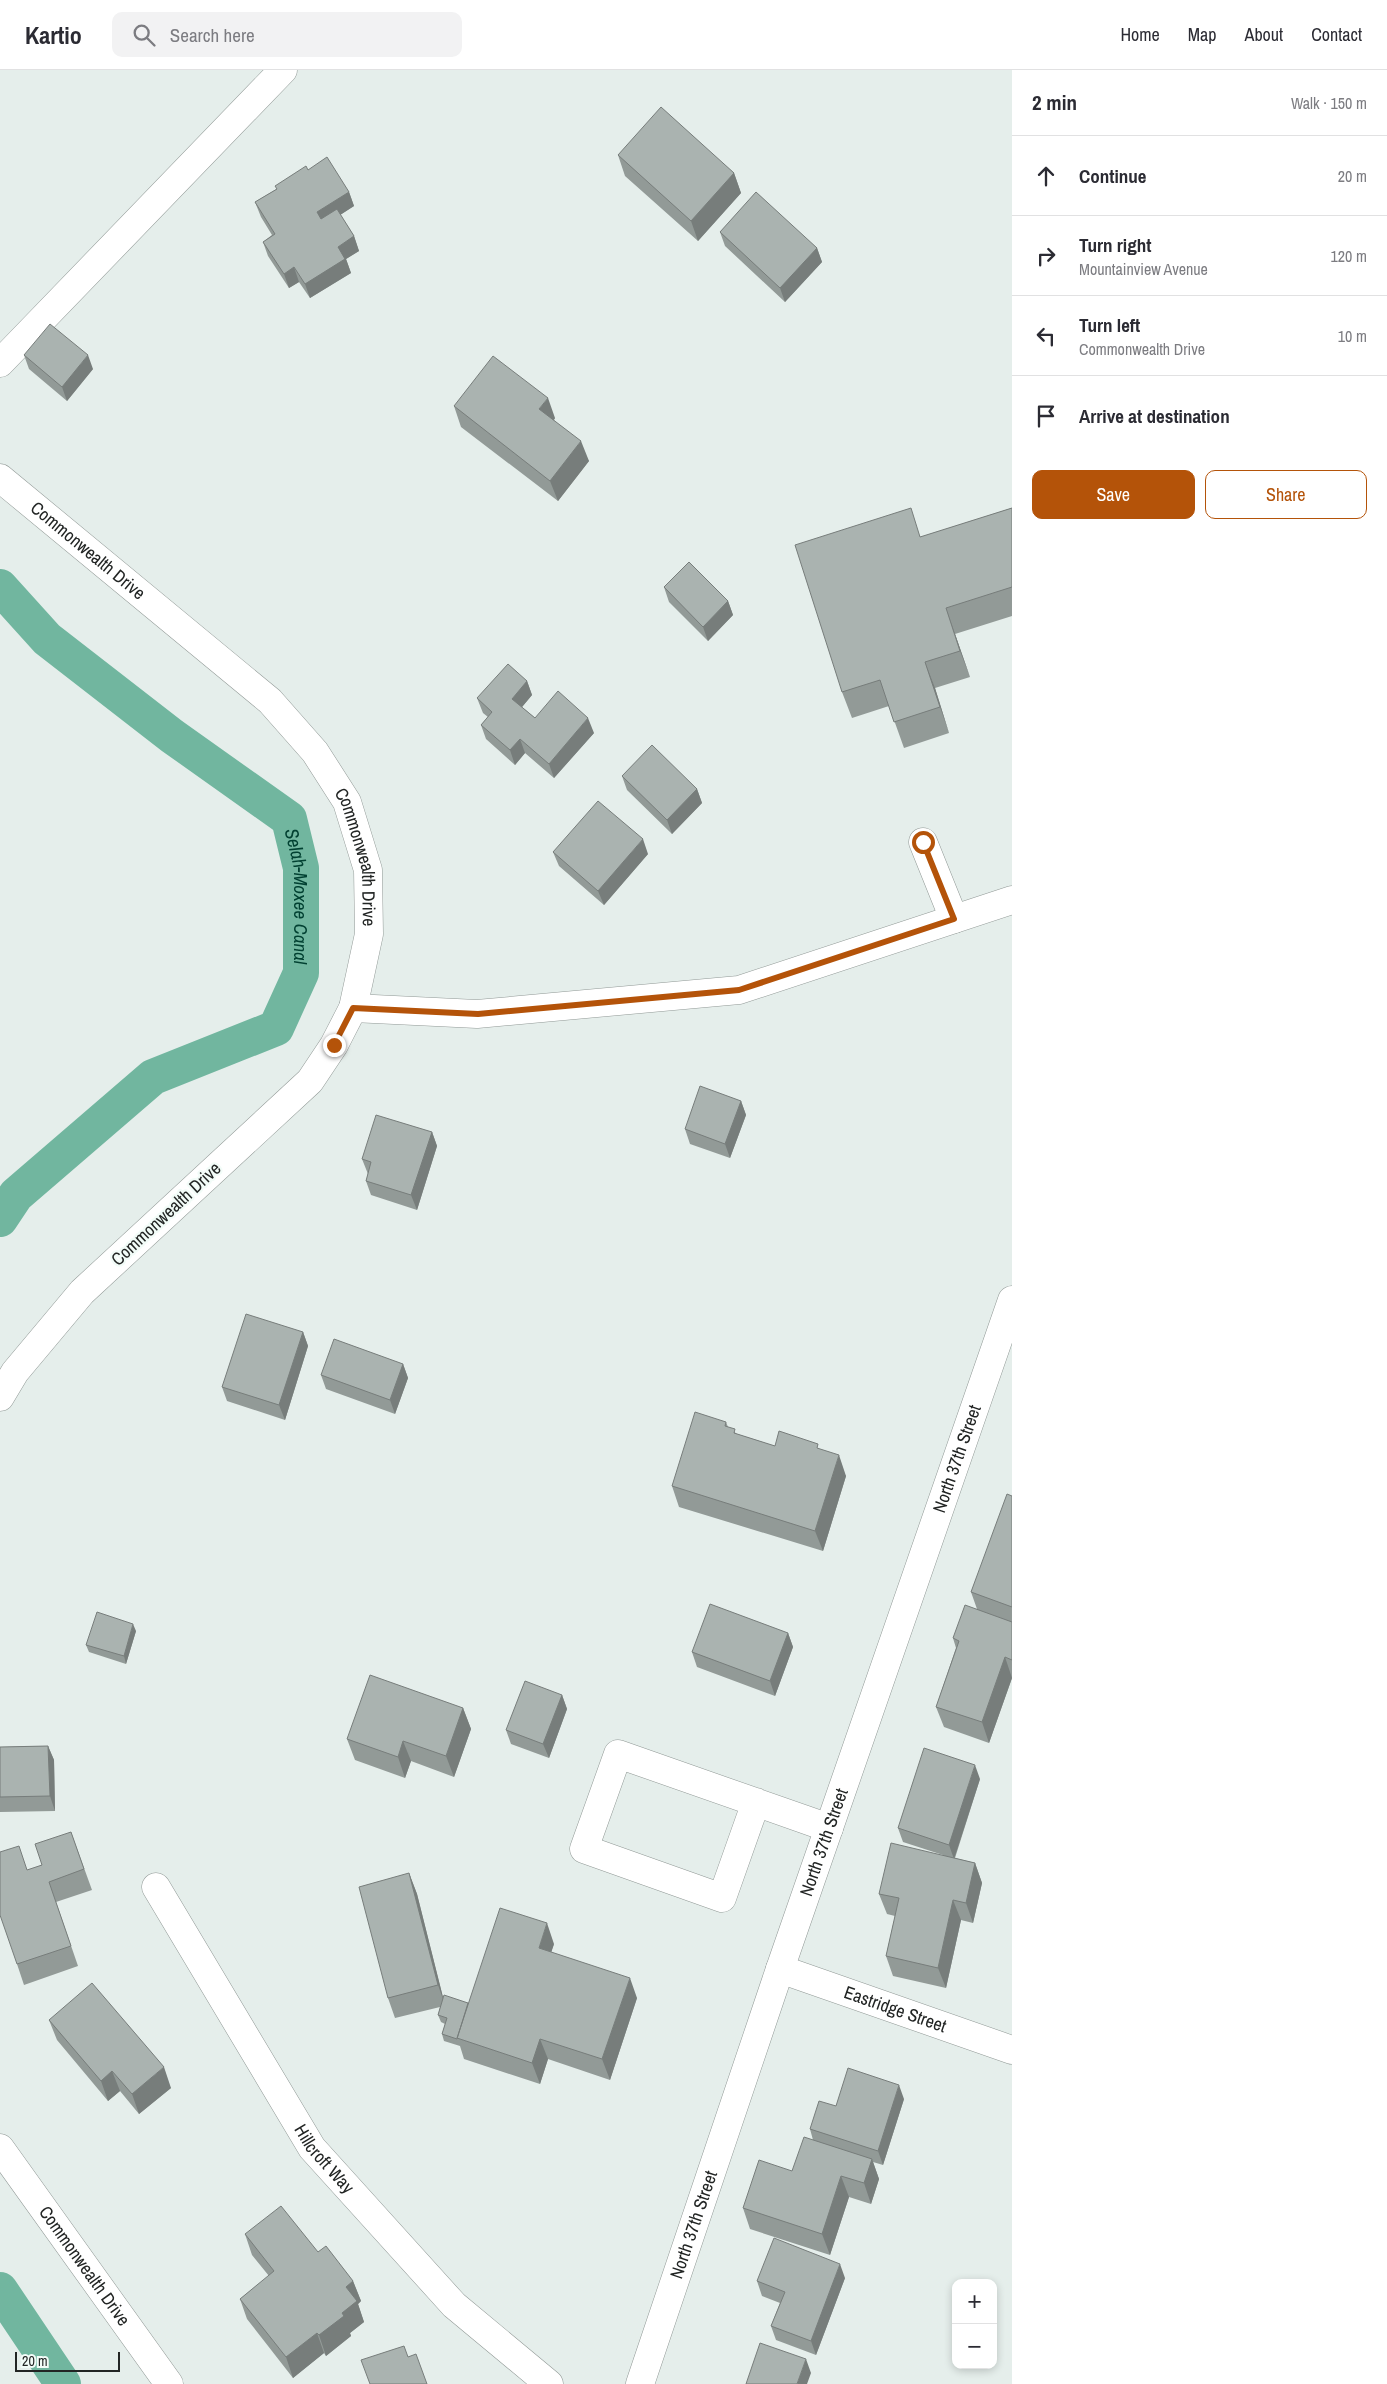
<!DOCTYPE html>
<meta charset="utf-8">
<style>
:root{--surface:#fff;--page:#f2f2f3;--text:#2b2b33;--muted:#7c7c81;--line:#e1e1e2;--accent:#b45309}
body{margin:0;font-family:"Archivo Narrow",sans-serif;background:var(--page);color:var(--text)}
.controls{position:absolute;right:15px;bottom:15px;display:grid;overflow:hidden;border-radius:10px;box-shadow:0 2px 8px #0003}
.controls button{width:45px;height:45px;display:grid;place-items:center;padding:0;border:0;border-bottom:1px solid var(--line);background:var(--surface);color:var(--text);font:25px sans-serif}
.scale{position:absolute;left:15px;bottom:12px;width:105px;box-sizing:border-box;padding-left:5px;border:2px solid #222524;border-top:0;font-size:14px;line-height:18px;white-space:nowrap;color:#222524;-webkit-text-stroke:4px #f2fcf8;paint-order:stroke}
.stop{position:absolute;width:15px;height:15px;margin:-11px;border:4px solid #b45309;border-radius:50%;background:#fff}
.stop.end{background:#b45309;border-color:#fff;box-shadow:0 1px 5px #0008}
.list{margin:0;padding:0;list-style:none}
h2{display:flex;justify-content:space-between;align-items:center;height:65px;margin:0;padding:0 20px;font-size:21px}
h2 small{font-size:16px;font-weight:400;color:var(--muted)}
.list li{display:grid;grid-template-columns:32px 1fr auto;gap:15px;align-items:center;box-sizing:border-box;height:80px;padding:0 20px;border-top:1px solid var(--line)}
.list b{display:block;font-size:19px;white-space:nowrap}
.list p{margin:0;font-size:16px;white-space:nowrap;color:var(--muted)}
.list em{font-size:16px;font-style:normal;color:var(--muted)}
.actions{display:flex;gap:10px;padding:15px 20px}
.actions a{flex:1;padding:11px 0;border:1px solid var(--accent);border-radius:10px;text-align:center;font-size:18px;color:var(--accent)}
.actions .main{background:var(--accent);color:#fff}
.icon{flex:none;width:28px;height:28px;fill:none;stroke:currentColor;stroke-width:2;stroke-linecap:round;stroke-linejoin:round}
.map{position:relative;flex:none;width:1012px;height:2314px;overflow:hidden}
header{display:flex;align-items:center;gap:30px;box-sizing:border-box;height:70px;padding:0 25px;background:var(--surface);border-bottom:1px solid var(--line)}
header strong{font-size:24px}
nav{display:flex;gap:28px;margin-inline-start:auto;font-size:18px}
.search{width:350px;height:45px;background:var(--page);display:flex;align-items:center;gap:12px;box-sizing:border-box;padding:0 18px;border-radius:10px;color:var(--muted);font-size:19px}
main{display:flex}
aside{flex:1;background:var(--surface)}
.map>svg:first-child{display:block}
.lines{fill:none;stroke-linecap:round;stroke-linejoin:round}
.canal{stroke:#71b69f;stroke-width:36}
.minor-casing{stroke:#919996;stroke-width:29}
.minor{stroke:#fff;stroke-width:28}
.wall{fill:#929a97}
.shaded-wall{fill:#777d7b}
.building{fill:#aab3b0;stroke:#777d7b}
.route{stroke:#b45309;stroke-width:6}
.labels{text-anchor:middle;stroke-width:4.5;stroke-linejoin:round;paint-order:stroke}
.street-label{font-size:18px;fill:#222524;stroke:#f2fcf8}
.water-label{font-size:19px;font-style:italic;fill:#024132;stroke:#f2fcf8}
</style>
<header>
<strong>Kartio</strong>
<div class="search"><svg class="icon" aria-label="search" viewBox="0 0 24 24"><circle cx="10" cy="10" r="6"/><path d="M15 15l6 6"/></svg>Search here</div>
<nav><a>Home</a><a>Map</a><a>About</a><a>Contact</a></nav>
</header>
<main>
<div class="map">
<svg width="1012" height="2314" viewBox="0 0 1012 2314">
<rect width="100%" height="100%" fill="#e5eeeb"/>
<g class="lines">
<g class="canal">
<path id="s1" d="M0,517l47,52 125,97 117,83 12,49v105l-25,55 -123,49 -137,118 -16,24"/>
<path d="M0,2220l63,94"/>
</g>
<g class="minor-casing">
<g id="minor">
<path d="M0,293l283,-293"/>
<path id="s2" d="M0,408l270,223 45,51 32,50 21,68 1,64 -16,74 -19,37 -24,36 -228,211 -67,80 -15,25"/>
<path d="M923,772l31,77"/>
<path d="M353,938l124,6 262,-24 273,-90"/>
<path d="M756,1732l-34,96 -138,-49 34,-95 211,74"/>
<path id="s3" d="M156,1817l156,261 142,157 95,79"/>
<path id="s4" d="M780,1899l232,81"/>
<path id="s5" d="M0,2078l169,236"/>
<path id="s6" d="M640,2314l140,-415 232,-669"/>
</g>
</g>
<use href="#minor" class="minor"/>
</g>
<path class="wall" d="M618,85l116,18 7,20 -43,48 -73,-65z
M308,100l41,22 5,14 -14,9 14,21 5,15 -13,8 5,14 -41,25 -11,-16 -10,6 -21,-32 -5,-14 9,-7 -11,-18 -6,-15z
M720,162l97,16 5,14 -37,40 -60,-56z
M24,285l69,14 -26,32 -38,-32z
M454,336l101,12 -1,2 35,41 -31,40 -97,-74z
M1012,438v108l-57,18 15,43 -35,11 14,45 -45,15 -15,-42 -37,12 -10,-26 79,-155z
M664,517l64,14 5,14 -25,26 -39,-39z
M527,611l5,14 -10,12 13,11 59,15 -40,45 -29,-25 -10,12 -29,-26 -5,-14 7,-8 -5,-4 -6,-15z
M622,706l75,13 5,14 -30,31 -45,-44z
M553,782l95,2 -44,51 -45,-39z
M741,1031l5,14 -16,43 -40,-14 -5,-15z
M432,1062l5,14 -20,64 -46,-15 -5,-14 2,-7 -6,-15z
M303,1262l5,14 -23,74 -58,-19 -5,-14z
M403,1294l5,14 -13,36 -69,-25 -5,-14z
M726,1352l2,5 9,7 38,12 45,3 26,27 -23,75 -144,-44 -7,-21z
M1012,1426v182l-23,65 -45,-16 -8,-20 20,-59 -3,-10 24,-29 -6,-17z
M136,1561l-10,33 -37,-12 -3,-7z
M788,1563l5,14 -18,49 -78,-29 -5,-15z
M562,1625l5,14 -18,49 -38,-14 -5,-14z
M463,1638l8,21 -17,48 -43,-16 -6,17 -50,-18 -8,-21z
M48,1676l6,14 1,51 -55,1v-65z
M980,1709l-25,79 20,5 7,20 -9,40 -12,-3 -15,68 -53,-12 -7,-20 9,-40 -8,-2 -8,-20 64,-39 -40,-13 -5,-14z
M71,1762l21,58 -36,12 22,64 -54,19 -7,-21 11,-94 14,-5z
M409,1803l8,21 26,104 25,5 86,-59 -3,8 86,46 -27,82 -62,-21 -8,25 -76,-25 -4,-13 -16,-5 -2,-7 3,-10 -4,-2 -3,-7 2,-8 -45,11 -7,-20z
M49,1950l122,68 -32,26 -19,-23 -12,10 -51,-61z
M904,2029l-21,66 -10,-3 6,17 -8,25 -22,-7 -19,58 -80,-26 -7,-21 49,-37 21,-31 -3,-11 26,-23z
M245,2164l73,18 35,29 8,20 -3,3 6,18 -14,11 1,3 -25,20 -2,-3 -31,25 -46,-59 -7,-20 29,-23 -17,-21z
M845,2208l-29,77 -40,-15 -5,-14 9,-23 -18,-7 -5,-15z"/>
<path class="shaded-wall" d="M734,103l7,20 -43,48 -7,-20z
M349,122l5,14 -31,20 -6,-14z
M354,166l5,15 -13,8 5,14 -41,25 -5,-14 33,-37z
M817,178l5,14 -37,40 -5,-14z
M294,197l5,15 -10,6 -5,-14z
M88,285l5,14 -26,32 -5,-14z
M548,328l7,20 -8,12 -8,-21z
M581,371l8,20 -31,40 -8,-20z
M728,531l5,14 -25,26 -5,-14z
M946,538l9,26 15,43 -10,-26z
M925,592l10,26 14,45 -9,-26z
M527,611l5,14 -15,18 -5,-14z
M588,648l6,15 -40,45 -5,-14z
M520,669l5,14 -10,12 -5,-15z
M697,719l5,14 -30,31 -5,-14z
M643,769l5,15 -44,51 -6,-14z
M741,1031l5,14 -16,43 -5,-14z
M432,1062l5,14 -20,64 -6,-15z
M303,1262l5,14 -23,74 -6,-15z
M403,1294l5,14 -13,36 -5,-14z
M839,1385l7,21 -23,75 -8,-20z
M133,1554l3,7 -10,33 -2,-8z
M788,1563l5,14 -18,49 -5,-15z
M1005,1587l7,21 -23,65 -7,-21z
M562,1625l5,14 -18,49 -6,-14z
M463,1638l8,21 -17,48 -8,-21z
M403,1671l8,20 -6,17 -7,-21z
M48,1676l6,14 1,51 -5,-15z
M975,1695l5,14 -26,80 -5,-14z
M975,1793l7,20 -9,40 -7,-20z
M409,1803l8,21 28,111 -7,-20z
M953,1830l8,20 -15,68 -8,-20z
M547,1853l7,21 -8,24 -7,-20z
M630,1908l7,20 -27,82 -8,-21z
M540,1969l8,20 -8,25 -8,-21z
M164,1997l7,21 -32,26 -7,-20z
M112,2001l8,20 -12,10 -7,-20z
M899,2015l5,14 -21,66 -5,-14z
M872,2089l7,20 -8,25 -7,-21z
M841,2106l8,21 -19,58 -8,-21z
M840,2194l5,14 -29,77 -5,-14z
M353,2211l8,20 -3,3 6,18 -14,11 1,3 -25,20 -7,-21 23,-22 4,-26z
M317,2263l7,20 -31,25 -7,-21z
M806,2289l5,14 -4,11h-10z"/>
<path class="building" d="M661,37l73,66 -43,48 -73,-66z
M327,87l22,35 -32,20 4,7 16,-10 17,27 -16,11 7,12 -40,25 -11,-17 -10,7 -21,-32 12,-8 -20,-32 22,-13 -2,-3 31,-20 2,4z
M756,122l61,56 -37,40 -60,-56z
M50,254l38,31 -26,32 -38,-32z
M493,286l55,42 -9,11 42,32 -31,40 -96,-75z
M911,438l9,29 92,-29v79l-66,21 14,43 -35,11 15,45 -46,15 -14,-42 -38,12 -47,-147z
M689,492l39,39 -25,26 -39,-40z
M508,594l19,17 -15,18 23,19 23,-27 30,27 -39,46 -29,-25 -10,11 -29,-25 11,-13 -15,-14z
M652,675l45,44 -30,31 -45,-44z
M598,731l45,38 -45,52 -45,-39z
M700,1016l41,15 -16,43 -40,-15z
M376,1045l56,17 -21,63 -45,-14 5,-19 -9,-3z
M246,1244l57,18 -24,73 -57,-18z
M334,1269l69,25 -13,36 -69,-25z
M695,1342l31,10 -1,4 10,3 -1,4 41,13 4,-15 39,13 -1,4 22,7 -24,76 -143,-45z
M1007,1424l5,2v111l-41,-15z
M710,1534l78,29 -18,48 -78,-29z
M965,1535l47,17v38l-7,-3 -23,65 -46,-15 23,-66 -6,-3z
M97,1542l36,12 -9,32 -38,-11z
M370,1605l93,33 -17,48 -43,-15 -5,16 -51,-18z
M525,1611l37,14 -19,49 -37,-14z
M48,1676l2,50 -50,1v-50z
M924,1678l51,17 -26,80 -51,-17z
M71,1762l13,37 -35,13 22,64 -54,18 -17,-49v-63l19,-6 8,24 15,-5 -7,-21z
M891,1773l84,20 -9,40 -13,-3 -15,68 -52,-12 13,-58 -20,-4z
M409,1803l29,112 -50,13 -29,-111z
M500,1838l47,15 -8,25 91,30 -28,81 -62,-20 -8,24 -75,-25z
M92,1913l72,84 -32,27 -20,-23 -11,10 -52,-61z
M444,1925l24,8 -11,36 -15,-5 5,-16 -9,-3z
M848,1998l51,17 -21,66 -68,-22 9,-28 17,5z
M804,2067l68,22 -8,24 -23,-7 -19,58 -79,-26 16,-48 33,11z
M281,2136l37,46 8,-6 27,35 -7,6 11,14 -15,12 2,3 -25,19 -2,-2 -31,24 -46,-58 34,-28 -29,-37z
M774,2168l66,26 -29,77 -40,-15 14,-34 -28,-11z
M760,2273l46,16 -9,25h-51z
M404,2276l4,11 8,-3 11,30h-57l-9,-24z"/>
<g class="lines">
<path class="route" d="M334,975l19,-37 125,6 261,-24 215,-71 -31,-77"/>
</g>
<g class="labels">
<g class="street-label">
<text dy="6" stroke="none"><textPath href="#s2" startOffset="114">Commonwealth Drive</textPath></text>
<text dy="6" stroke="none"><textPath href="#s2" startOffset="534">Commonwealth Drive</textPath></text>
<text transform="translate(166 1144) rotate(-43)" y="6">Commonwealth Drive</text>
<text dy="6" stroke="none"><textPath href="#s6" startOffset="978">North 37th Street</textPath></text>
<text dy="6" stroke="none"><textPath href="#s6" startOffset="572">North 37th Street</textPath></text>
<text dy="6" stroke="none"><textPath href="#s4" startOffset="122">Eastridge Street</textPath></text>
<text dy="6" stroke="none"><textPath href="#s3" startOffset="320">Hillcroft Way</textPath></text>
<text dy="6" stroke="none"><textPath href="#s6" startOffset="168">North 37th Street</textPath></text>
<text dy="6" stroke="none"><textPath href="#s5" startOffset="145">Commonwealth Drive</textPath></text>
</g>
<g class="water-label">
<text dy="7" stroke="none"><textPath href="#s1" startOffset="450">Selah-Moxee Canal</textPath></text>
</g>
</g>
</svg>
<div class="controls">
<button>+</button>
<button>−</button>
</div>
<div class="scale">20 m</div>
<div class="stop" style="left:923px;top:772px"></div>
<div class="stop end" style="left:334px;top:975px"></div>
</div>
<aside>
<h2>2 min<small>Walk · 150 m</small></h2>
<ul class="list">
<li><svg class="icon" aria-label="ahead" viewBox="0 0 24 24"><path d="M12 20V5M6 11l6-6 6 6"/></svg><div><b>Continue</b></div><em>20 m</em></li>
<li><svg class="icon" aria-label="right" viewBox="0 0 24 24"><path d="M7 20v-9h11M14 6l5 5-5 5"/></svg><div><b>Turn right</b><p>Mountainview Avenue</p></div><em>120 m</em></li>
<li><svg class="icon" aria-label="left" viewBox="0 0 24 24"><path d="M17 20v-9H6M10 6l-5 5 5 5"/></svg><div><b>Turn left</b><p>Commonwealth Drive</p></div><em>10 m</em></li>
<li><svg class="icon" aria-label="arrive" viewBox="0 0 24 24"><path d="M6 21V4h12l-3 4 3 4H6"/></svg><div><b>Arrive at destination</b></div></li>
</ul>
<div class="actions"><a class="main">Save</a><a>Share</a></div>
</aside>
</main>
